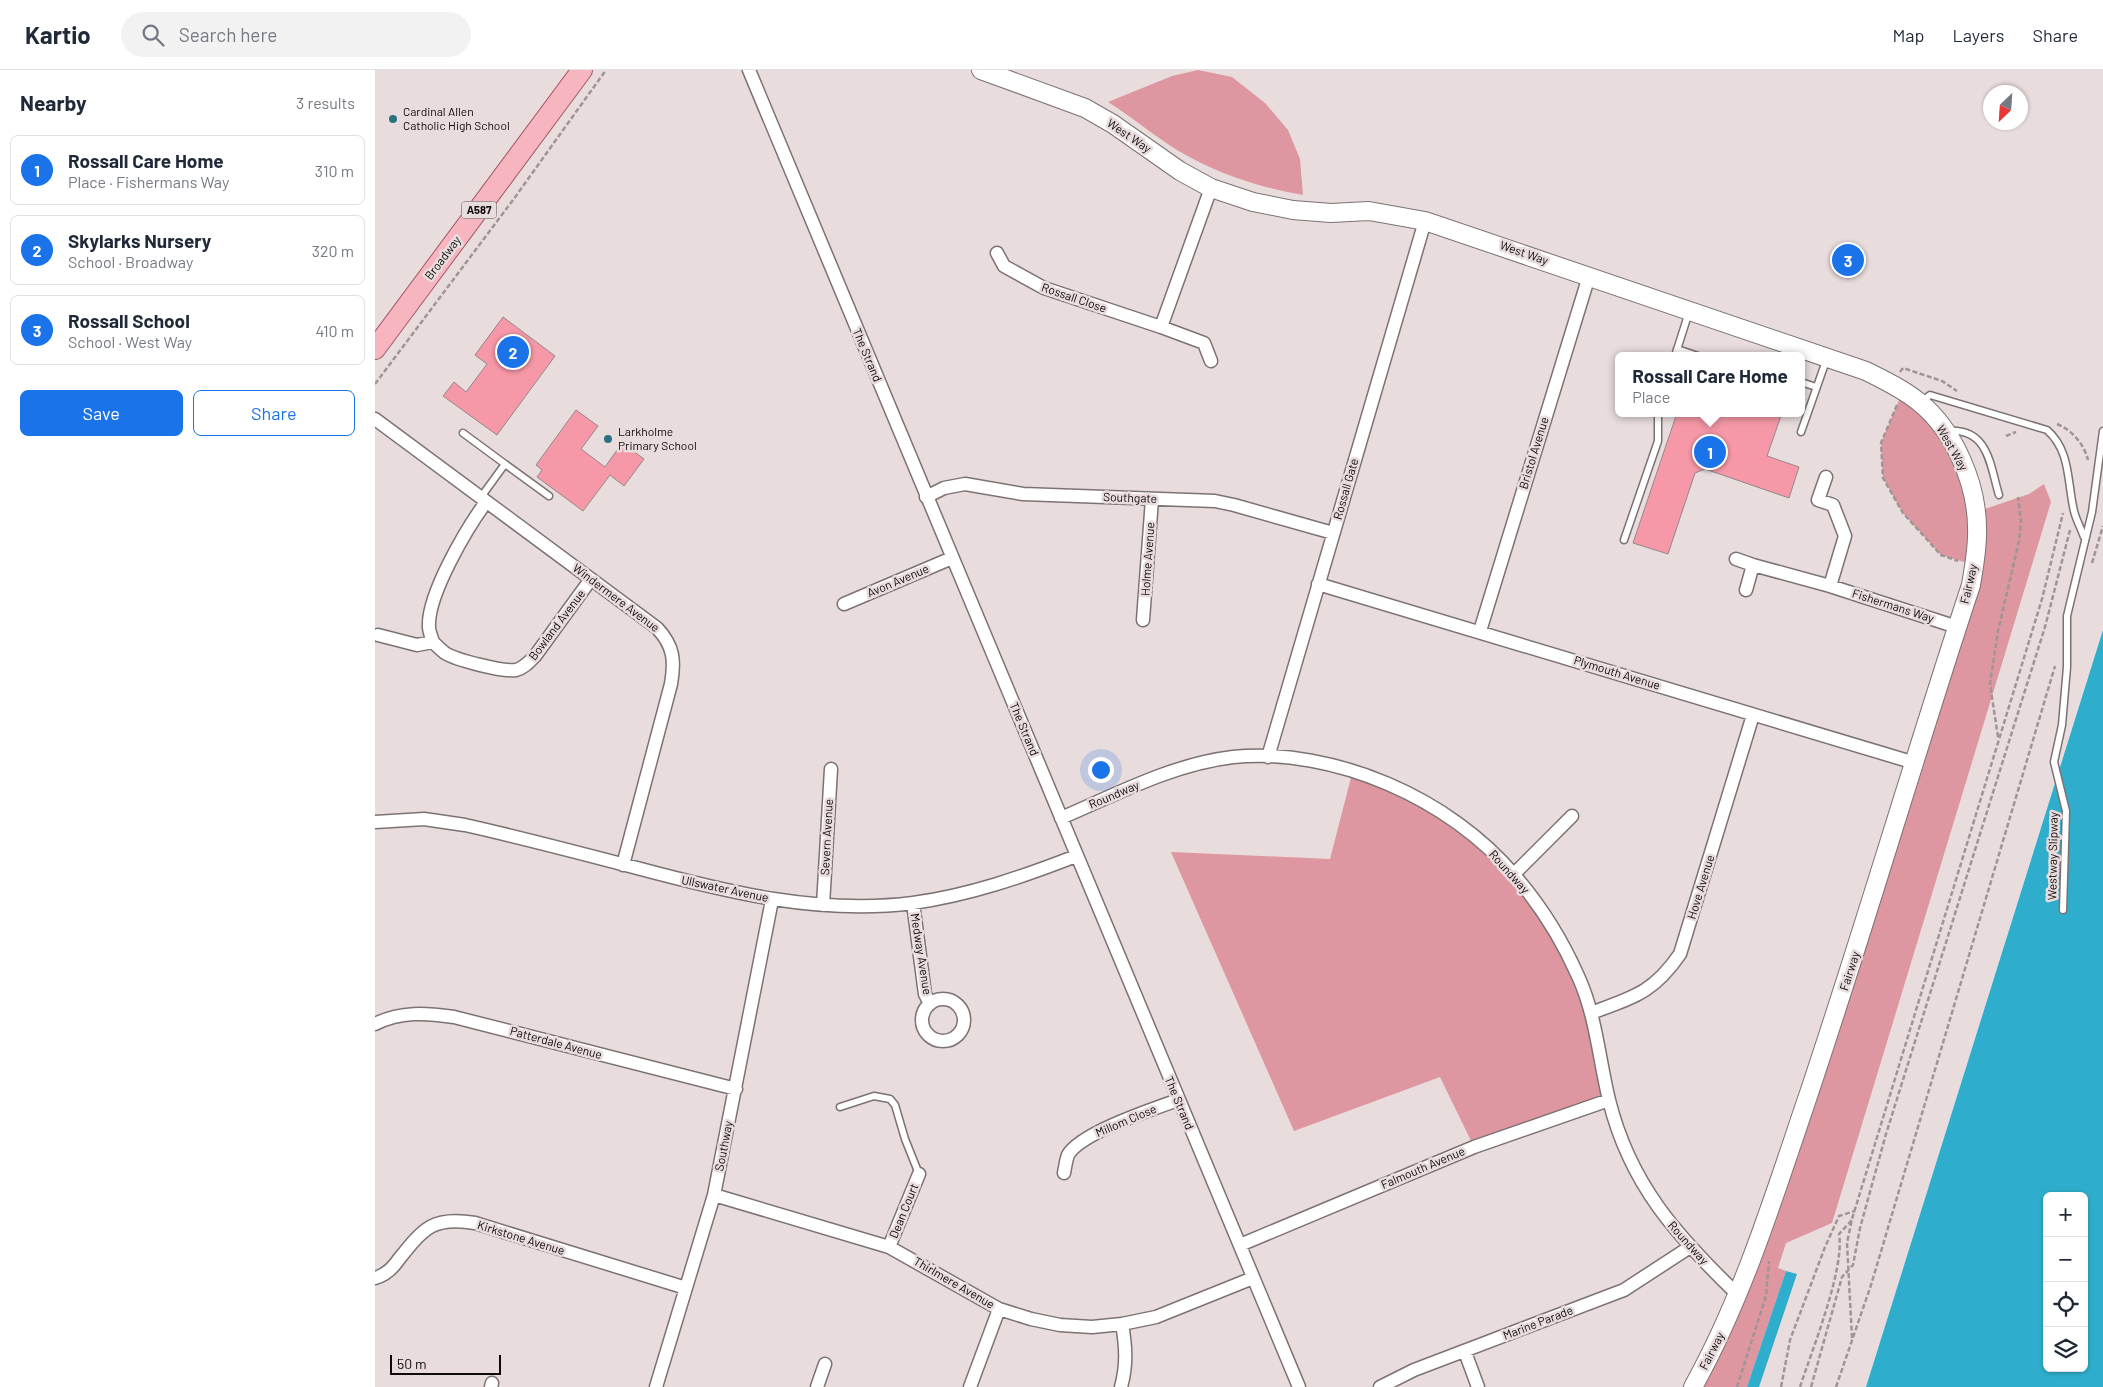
<!DOCTYPE html>
<meta charset="utf-8">
<style>
:root{--surface:#fff;--page:#f2f2f3;--text:#1f2937;--muted:#747a83;--line:#e0e1e3;--accent:#1a73e8}
body{margin:0;font-family:Barlow,sans-serif;background:var(--page);color:var(--text)}
.controls{position:absolute;right:15px;bottom:15px;display:grid;overflow:hidden;border-radius:8px;box-shadow:0 1px 4px #0004}
.controls button{width:45px;height:45px;display:grid;place-items:center;padding:0;border:0;border-bottom:1px solid var(--line);background:var(--surface);color:var(--text);font:25px sans-serif}
.compass{position:absolute;left:1608px;top:15px;width:45px;height:45px;border-radius:50%;background:var(--surface);box-shadow:0 1px 4px #0004;rotate:205deg}
.scale{position:absolute;left:15px;bottom:12px;width:111px;box-sizing:border-box;padding-left:5px;border:2px solid #0f0b0c;border-top:0;font-size:14px;line-height:18px;white-space:nowrap;color:#0f0b0c;-webkit-text-stroke:4px #e8dcdd;paint-order:stroke}
.you{position:absolute;left:725px;top:699px;width:18px;height:18px;margin:-12px;border:4px solid #fff;border-radius:50%;background:#1a73e8;box-shadow:0 0 0 8px #1a73e833}
.badge{display:grid;place-items:center;width:32px;height:32px;border-radius:50%;background:var(--accent);color:#fff;font-size:16px;font-weight:700}
.pin{position:absolute;translate:-50% -50%;border:2px solid #fff;box-shadow:0 1px 5px #0006}
.popup{position:absolute;left:1240px;top:282px;width:190px;height:65px;box-sizing:border-box;display:grid;place-content:center;border-radius:8px;background:var(--surface);filter:drop-shadow(0 1px 4px #0005);font-size:16px;white-space:nowrap;color:var(--muted)}
.popup b{font-size:19px;color:var(--text)}
.popup::after{content:'';position:absolute;left:50%;top:100%;margin-left:-10px;border:10px solid transparent;border-top-color:var(--surface)}
.list{margin:0;padding:0;list-style:none}
h2{display:flex;justify-content:space-between;align-items:center;height:65px;margin:0;padding:0 20px;font-size:21px}
h2 small{font-size:16px;font-weight:400;color:var(--muted)}
.list li{display:grid;grid-template-columns:32px 1fr auto;gap:15px;align-items:center;box-sizing:border-box;height:70px;margin:0 10px 10px;padding:0 10px;border:1px solid var(--line);border-radius:8px}
.list b{display:block;font-size:19px;white-space:nowrap}
.list p{margin:0;font-size:16px;white-space:nowrap;color:var(--muted)}
.list em{font-size:16px;font-style:normal;color:var(--muted)}
.actions{display:flex;gap:10px;padding:15px 20px}
.actions a{flex:1;padding:11px 0;border:1px solid var(--accent);border-radius:8px;text-align:center;font-size:18px;color:var(--accent)}
.actions .main{background:var(--accent);color:#fff}
.icon{flex:none;width:28px;height:28px;fill:none;stroke:currentColor;stroke-width:2;stroke-linecap:round;stroke-linejoin:round}
.map{position:relative;flex:none;width:1728px;height:1317px;overflow:hidden}
header{display:flex;align-items:center;gap:30px;box-sizing:border-box;height:70px;padding:0 25px;background:var(--surface);border-bottom:1px solid var(--line)}
header strong{font-size:24px}
nav{display:flex;gap:28px;margin-inline-start:auto;font-size:18px}
.search{width:350px;height:45px;background:var(--page);display:flex;align-items:center;gap:12px;box-sizing:border-box;padding:0 18px;border-radius:28px;color:var(--muted);font-size:19px}
main{display:flex}
aside{flex:1;background:var(--surface)}
.map>svg:first-child{display:block}
.green{fill:#de96a0}
.water{fill:#2eaecc;fill-rule:evenodd}
.building{fill:#f698a7;stroke:#938889}
.lines{fill:none;stroke-linecap:round;stroke-linejoin:round}
.lane-casing{stroke:#7d7273;stroke-width:9}
.street-casing{stroke:#7d7273;stroke-width:15}
.secondary-casing{stroke:#7d7273;stroke-width:20}
.primary-casing{stroke:#a25966;stroke-width:22}
.path{stroke:#9e9596;stroke-width:2.5;stroke-dasharray:5 2.5;stroke-linecap:butt}
.lane{stroke:#fff;stroke-width:6}
.street{stroke:#fff;stroke-width:12}
.secondary{stroke:#fff;stroke-width:18}
.primary{stroke:#f7b5c0;stroke-width:20}
.poi-dot{fill:#2d7081;stroke:#e8dcdd;stroke-width:2}
.labels{text-anchor:middle;stroke-width:5;stroke-linejoin:round;paint-order:stroke}
.shield{fill:#e8dcdd;stroke:#504a4b;stroke-width:1}
.shield-label{font-size:11px;font-weight:bold;fill:#0f0b0c}
.poi-label{font-size:12px;fill:#0f0b0c;stroke:#e8dcdd;text-anchor:start}
.street-label{font-size:12px;fill:#0f0b0c;stroke:#e8dcdd}
</style>
<header>
<strong>Kartio</strong>
<div class="search"><svg class="icon" aria-label="search" viewBox="0 0 24 24"><circle cx="10" cy="10" r="6"/><path d="M15 15l6 6"/></svg>Search here</div>
<nav><a>Map</a><a>Layers</a><a>Share</a></nav>
</header>
<main>
<aside>
<h2>Nearby<small>3 results</small></h2>
<ul class="list">
<li><span class="badge">1</span><div><b>Rossall Care Home</b><p>Place · Fishermans Way</p></div><em>310 m</em></li>
<li><span class="badge">2</span><div><b>Skylarks Nursery</b><p>School · Broadway</p></div><em>320 m</em></li>
<li><span class="badge">3</span><div><b>Rossall School</b><p>School · West Way</p></div><em>410 m</em></li>
</ul>
<div class="actions"><a class="main">Save</a><a>Share</a></div>
</aside>
<div class="map">
<svg width="1728" height="1317" viewBox="0 0 1728 1317">
<rect width="100%" height="100%" fill="#e8dcdd"/>
<path class="green" d="M823,0l34,7 33,26 23,27 12,29 3,36c-45,-8 -86,-21 -126,-45 -24,-15 -45,-33 -69,-48l64,-26z
M1528,321l29,25 44,96 53,-18 15,-10 7,18 -219,721 -46,20 -8,25 8,3 -39,116h-54l45,-92 236,-730 -33,-10 -38,-42 -20,-35 -2,-35z
M978,700l60,26 101,78 65,104 30,122 -135,47 -34,-70 -146,54 -123,-279 159,7z"/>
<path class="water" d="M1728,560v757h-237zM1672,1126h37v172h-37z
M1411,1201l11,3 -38,113h-12z"/>
<path class="building" d="M128,247l52,39 -58,79 -54,-39 11,-14 12,10 21,-28 -12,-9z
M201,340l22,16 -17,23 24,18 17,-24 22,16 -20,27 -14,-11 -27,36 -46,-34 5,-7 -6,-5z
M1302,343h105l-15,43 32,11 -10,31 -84,-29 -10,4 -27,81 -35,-11z"/>
<g class="lines">
<g class="lane-casing">
<path id="lane" d="M1302,279l21,7
M1300,286l14,-44
M1426,312l15,5
M1546,332l9,-7 117,35c24,21 20,52 27,81 2,9 7,17 10,26
M1573,361c41,-3 42,35 51,64
M1426,362l26,-74
M88,363l42,31
M106,427l24,-33 44,32
M1249,470l34,-99v-28
M1688,840l3,-99 -12,-49 8,-37 5,-58v-51l25,-104 11,-81
M465,1037l34,-11 16,3 5,6 10,34 14,35"/>
</g>
<g class="street-casing">
<path id="street" d="M374,0l550,1317
M622,183l7,13 40,22 117,39 50,-139
M786,257l43,16 7,18
M0,349l282,209c17,18 18,33 14,56l-48,181
M1451,407l-8,23 15,5 12,31 -15,50
M551,427l18,-9 21,-4 58,10 192,7 19,4 99,28
M1361,489l17,6
M943,514l597,179
M1371,520l7,-25 77,21 127,41
M469,534l108,-46
M768,550l9,-121
M1105,561l109,-355
M3,565l39,10 16,-3c4,4 8,8 12,11 11,7 58,19 71,17 8,-2 13,-8 19,-14l56,-77
M58,572c-1,-4 -4,-10 -4,-15 -2,-32 38,-99 57,-125
M893,687l157,-536
M686,748c56,-24 112,-54 172,-61 101,-10 218,42 282,119 26,30 47,64 63,100 18,39 21,83 31,124 21,85 68,136 129,195
M0,752l49,-3 41,6c58,13 115,28 172,43 90,24 182,47 276,35 57,-8 109,-26 163,-47
M1139,804l58,-58
M538,833l12,91 5,10
M448,835l8,-136
M547 950a21 21 0 1 1 42 0a21 21 0 1 1-42 0Z
M1216,943c43,-16 62,-20 89,-59l73,-239
M0,954c26,-13 51,-11 79,-7l282,72
M689,1103c1,-5 2,-13 4,-18 12,-22 85,-46 110,-55
M339,1125l175,52 110,62 32,10 29,6 32,2 30,-3 34,-7 97,-39
M865,1175l234,-98 135,-47
M514,1177l30,-73
M0,1208c11,-3 18,-10 24,-19 25,-31 34,-43 76,-36l211,65
M1090,1282l13,35
M116,1317l1,-4
M281,1317l58,-192 58,-295
M442,1317l8,-23
M595,1317l29,-78
M746,1317c6,-22 5,-40 1,-63
M1005,1317l34,-17 210,-80 66,-43"/>
</g>
<g class="secondary-casing">
<path id="secondary" d="M606,0l104,38 28,16 67,47 31,17 42,14 40,8 38,3 38,-2 56,10 441,150c18,9 37,18 53,31 35,28 58,82 58,126 1,19 -3,38 -6,57 -57,172 -107,345 -165,517 -33,97 -63,195 -113,285"/>
</g>
<g class="primary-casing">
<path id="primary" d="M0,279l207,-279"/>
</g>
<path class="path" d="M1525,302l3,-4 39,13 15,10
M0,314l138,-184 93,-130
M1522,335l-16,38 2,35 20,35 38,42 17,6
M1682,354c15,6 27,20 31,36
M1631,366l10,-4
M1717,493l11,-37
M1623,667l-8,-53 8,-53 21,-90 2,-19 -3,-25
M1477,1268l-5,-95 5,-24 190,-620 21,-86
M1362,1317l29,-91 3,-35
M1406,1317l9,-47 35,-93 14,-31 16,-5
M1425,1317c12,-37 45,-118 39,-153l13,-14
M1436,1317l31,-110 11,-12 7,-37 26,-94 136,-434 23,-73 25,-97
M1461,1317l35,-102 184,-619"/>
<use href="#lane" class="lane"/>
<use href="#street" class="street"/>
<use href="#secondary" class="secondary"/>
<use href="#primary" class="primary"/>
</g>
<g class="poi-dot">
<circle cx="18" cy="49" r="5"/>
<circle cx="233" cy="369" r="5"/>
</g>
<g class="labels">
<rect class="shield" x="86.5" y="131.5" width="35" height="17" rx="4"/>
<g class="shield-label">
<text x="104" y="144">A587</text>
</g>
<g class="poi-label">
<text x="28" y="46">Cardinal Allen<tspan x="28" dy="14">Catholic High School</tspan></text>
<text x="243" y="366">Larkholme<tspan x="243" dy="14">Primary School</tspan></text>
</g>
<g class="street-label">
<text transform="translate(754 66) rotate(34)" y="4">West Way</text>
<text transform="translate(1149 183) rotate(19)" y="4">West Way</text>
<text transform="translate(68 188) rotate(-53)" y="4">Broadway</text>
<text transform="translate(699 228) rotate(19)" y="4">Rossall Close</text>
<text transform="translate(492 285) rotate(67)" y="4">The Strand</text>
<text transform="translate(1577 378) rotate(60)" y="4">West Way</text>
<text transform="translate(1159 383) rotate(-73)" y="4">Bristol Avenue</text>
<text transform="translate(971 419) rotate(-74)" y="4">Rossall Gate</text>
<text transform="translate(755 428) rotate(2)" y="4">Southgate</text>
<text transform="translate(773 489) rotate(-86)" y="4">Holme Avenue</text>
<text transform="translate(523 511) rotate(-23)" y="4">Avon Avenue</text>
<text transform="translate(1594 514) rotate(-77)" y="4">Fairway</text>
<text transform="translate(241 528) rotate(37)" y="4">Windermere Avenue</text>
<text transform="translate(1518 536) rotate(18)" y="4">Fishermans Way</text>
<text transform="translate(182 555) rotate(-53)" y="4">Bowland Avenue</text>
<text transform="translate(1242 603) rotate(17)" y="4">Plymouth Avenue</text>
<text transform="translate(649 659) rotate(67)" y="4">The Strand</text>
<text transform="translate(739 725) rotate(-23)" y="4">Roundway</text>
<text transform="translate(452 767) rotate(-87)" y="4">Severn Avenue</text>
<text transform="translate(1678 786) rotate(-89)" y="4">Westway Slipway</text>
<text transform="translate(1134 802) rotate(48)" y="4">Roundway</text>
<text transform="translate(1326 817) rotate(-73)" y="4">Hove Avenue</text>
<text transform="translate(350 819) rotate(12)" y="4">Ullswater Avenue</text>
<text transform="translate(546 884) rotate(81)" y="4">Medway Avenue</text>
<text transform="translate(1475 901) rotate(-72)" y="4">Fairway</text>
<text transform="translate(181 973) rotate(15)" y="4">Patterdale Avenue</text>
<text transform="translate(804 1033) rotate(67)" y="4">The Strand</text>
<text transform="translate(751 1051) rotate(-23)" y="4">Millom Close</text>
<text transform="translate(349 1076) rotate(-79)" y="4">Southway</text>
<text transform="translate(1048 1098) rotate(-23)" y="4">Falmouth Avenue</text>
<text transform="translate(529 1141) rotate(-68)" y="4">Dean Court</text>
<text transform="translate(146 1168) rotate(17)" y="4">Kirkstone Avenue</text>
<text transform="translate(1313 1173) rotate(48)" y="4">Roundway</text>
<text transform="translate(579 1213) rotate(30)" y="4">Thirlmere Avenue</text>
<text transform="translate(1163 1253) rotate(-21)" y="4">Marine Parade</text>
<text transform="translate(1337 1281) rotate(-63)" y="4">Fairway</text>
</g>
</g>
</svg>
<div class="controls">
<button>+</button>
<button>−</button>
<button><svg class="icon" aria-label="locate" viewBox="0 0 24 24"><circle cx="12" cy="12" r="6"/><path d="M12 2v4M12 18v4M2 12h4M18 12h4"/></svg></button>
<button><svg class="icon" aria-label="layers" viewBox="0 0 24 24"><path d="M12 4l9 5-9 5-9-5zM3 14l9 5 9-5"/></svg></button>
</div>
<svg class="compass" viewBox="-18 -18 36 36"><path d="M0-13l5 13h-10z" fill="#e53935"/><path d="M0 13l5-13h-10z" fill="#747a83"/></svg>
<div class="scale">50 m</div>
<div class="you"></div>
<div class="pin badge" style="left:1335px;top:382px">1</div>
<div class="popup"><b>Rossall Care Home</b>Place</div>
<div class="pin badge" style="left:138px;top:282px">2</div>
<div class="pin badge" style="left:1473px;top:190px">3</div>
</div>
</main>
